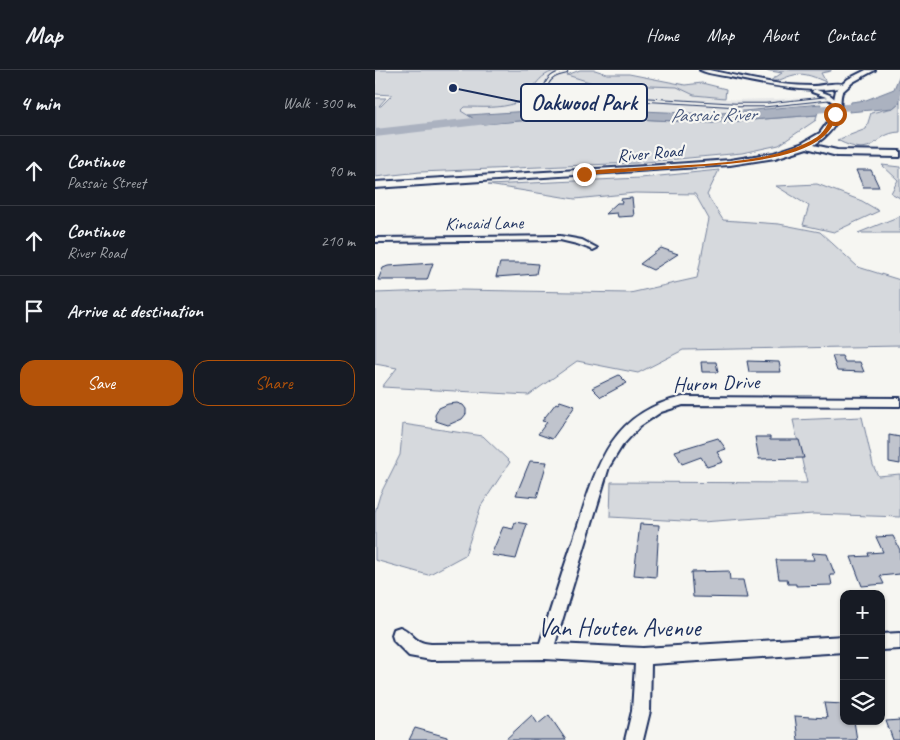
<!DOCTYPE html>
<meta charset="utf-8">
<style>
:root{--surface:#171b24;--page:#20242c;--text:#f1f3f6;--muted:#9ea1a6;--line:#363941;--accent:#b45309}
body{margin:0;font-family:Caveat,sans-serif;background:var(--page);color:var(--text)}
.controls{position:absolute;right:15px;bottom:15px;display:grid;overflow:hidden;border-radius:10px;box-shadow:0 1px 4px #0004}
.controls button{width:45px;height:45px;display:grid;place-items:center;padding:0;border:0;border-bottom:1px solid var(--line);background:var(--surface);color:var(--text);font:25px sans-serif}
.stop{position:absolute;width:15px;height:15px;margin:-11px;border:4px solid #b45309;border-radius:50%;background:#fff}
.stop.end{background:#b45309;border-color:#fff;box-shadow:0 1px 5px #0008}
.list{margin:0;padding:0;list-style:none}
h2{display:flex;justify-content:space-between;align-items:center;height:65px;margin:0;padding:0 20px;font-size:21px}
h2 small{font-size:16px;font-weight:400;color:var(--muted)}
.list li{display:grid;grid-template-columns:32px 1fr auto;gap:15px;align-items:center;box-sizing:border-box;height:70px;padding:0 20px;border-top:1px solid var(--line)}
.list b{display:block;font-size:19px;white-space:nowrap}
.list p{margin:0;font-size:16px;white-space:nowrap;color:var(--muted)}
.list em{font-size:16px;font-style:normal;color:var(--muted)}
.actions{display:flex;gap:10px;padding:15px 20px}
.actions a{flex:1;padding:11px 0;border:1px solid var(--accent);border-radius:15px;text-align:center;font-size:18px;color:var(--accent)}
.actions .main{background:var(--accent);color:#fff}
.icon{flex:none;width:28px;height:28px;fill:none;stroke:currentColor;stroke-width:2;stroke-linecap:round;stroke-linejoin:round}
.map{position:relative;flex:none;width:525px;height:670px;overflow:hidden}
header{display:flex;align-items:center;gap:30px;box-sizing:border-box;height:70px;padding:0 25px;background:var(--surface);border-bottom:1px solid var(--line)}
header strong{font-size:24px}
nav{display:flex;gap:28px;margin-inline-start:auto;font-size:18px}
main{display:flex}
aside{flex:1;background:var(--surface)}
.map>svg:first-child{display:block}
.built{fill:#e6e7e7}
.green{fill:#d6d9dd;stroke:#78849e}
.water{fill:#abb2c0;stroke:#717e99}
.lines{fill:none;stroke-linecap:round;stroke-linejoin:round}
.river{fill:#abb2c0;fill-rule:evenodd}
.building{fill:#c0c4cd;stroke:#1b2f5e}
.lane-casing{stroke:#1b2f5e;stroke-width:4.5}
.street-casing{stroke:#1b2f5e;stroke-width:4}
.secondary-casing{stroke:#1b2f5e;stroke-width:4}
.lane{stroke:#f6f6f2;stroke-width:2.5}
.street{fill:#f6f6f2;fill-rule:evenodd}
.secondary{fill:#f6f6f2;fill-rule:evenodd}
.route{fill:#b45309}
.labels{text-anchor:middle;stroke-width:4.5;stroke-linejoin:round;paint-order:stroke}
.far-street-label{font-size:18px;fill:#1b2f5e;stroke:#f6f6f2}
.far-water-label{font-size:19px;font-style:italic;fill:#46567b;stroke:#f6f6f2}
.street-label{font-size:21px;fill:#1b2f5e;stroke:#f6f6f2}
.near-street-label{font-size:25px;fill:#1b2f5e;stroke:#f6f6f2}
.leader{fill:none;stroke:#1b2f5e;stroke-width:2}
.callout-dot{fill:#1b2f5e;stroke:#f6f6f2;stroke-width:2}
.callout{fill:#f6f6f2;stroke:#1b2f5e;stroke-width:2}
.callout-label{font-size:22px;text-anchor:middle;font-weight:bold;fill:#1b2f5e}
</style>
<header>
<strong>Map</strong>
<nav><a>Home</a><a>Map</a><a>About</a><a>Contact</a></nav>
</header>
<main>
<aside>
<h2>4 min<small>Walk · 300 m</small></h2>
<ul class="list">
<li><svg class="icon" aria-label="ahead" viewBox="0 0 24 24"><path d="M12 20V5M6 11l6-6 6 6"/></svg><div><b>Continue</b><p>Passaic Street</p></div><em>90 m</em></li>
<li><svg class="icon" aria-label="ahead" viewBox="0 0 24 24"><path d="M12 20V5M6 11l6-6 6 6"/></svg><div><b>Continue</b><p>River Road</p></div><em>210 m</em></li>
<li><svg class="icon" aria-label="arrive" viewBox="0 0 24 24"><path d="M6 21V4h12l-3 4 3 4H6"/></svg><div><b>Arrive at destination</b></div></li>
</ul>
<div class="actions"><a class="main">Save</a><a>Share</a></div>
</aside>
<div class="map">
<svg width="525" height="670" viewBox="0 0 525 670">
<rect width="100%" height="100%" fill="#f6f6f2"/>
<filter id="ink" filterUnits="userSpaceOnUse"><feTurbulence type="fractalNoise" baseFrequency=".02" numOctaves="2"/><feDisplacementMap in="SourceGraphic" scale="10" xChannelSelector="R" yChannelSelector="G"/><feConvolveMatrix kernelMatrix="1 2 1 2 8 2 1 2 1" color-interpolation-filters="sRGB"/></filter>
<g filter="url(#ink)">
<path class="built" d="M187,0l5,5 29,9 81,3 17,8 42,5 76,-2 9,6 -111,10 -135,-6 -107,7 -7,-4 4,-4h23l38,-11 10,-14 15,-11z"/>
<path class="green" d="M0,0h187c-29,2 -26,25 -46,33 -16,6 -35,4 -51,4l-4,4 21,13 98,-8 132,7 105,-8 -1,5 -37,25 -37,8 -107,10 -215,9 -45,5v-79h11l-7,8h2l11,-11 -17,-1z
M205,0h15l12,4h22l56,11 17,-2 24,6 -1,9 -31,-3 -17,-8 -81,-3 -29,-9z
M390,0h66v1l-10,2 5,9c-10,-4 -21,-10 -32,-7 -10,2 -14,7 -24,6l12,-8z
M525,32v30c-29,1 -22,29 -63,8l29,-11 5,-16 22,-5z
M507,95l18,2v31l-9,-5 7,-13z
M344,100l-12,25 16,25 56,4 41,8 38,35 42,13v66l-217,4 -45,23 -61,-12 -48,34 -147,-8 15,-19 -22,-4v-71l85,-3 170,3 67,-15 12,-59 -14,-25 -60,-1 -60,6 -87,-14 152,-7z
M442,114l45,17 17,10 -45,21 -31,-7 6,-19 -33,-20z
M525,146v17h-42z
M487,347l11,48 5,11 22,-2v43l-87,-3 -111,8 -92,-5 1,-35 196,1 -14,-63z
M28,354l80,12 27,26 -29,44 -16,49 -37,20 -53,-15v-48l5,-17 20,-40z"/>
<path class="water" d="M525,4v28l-7,6 -44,4 2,-10 15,-2 28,-11z
M446,34l-4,11 -105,8 -132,-7 -98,8 -14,-9 107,-7 135,6z"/>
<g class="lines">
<path class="river" d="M525,20v7l-32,12 -81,6 -6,-4 6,-4 79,-4z
M134,44l6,4 -2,3 -138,16v-8z"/>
</g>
<path class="building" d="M481,100h15l8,17h-16z
M257,128l2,18 -16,1 -1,-4 -12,1 12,-11h5l-1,-4z
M286,178l17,6 -25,16 -13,-6z
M58,193l-6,17h-49l5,-12 5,-2z
M125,193h26l12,1 -2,10 -40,3z
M457,286h10l3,6h15l4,10 -27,-1z
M372,291l32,1 2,10h-32z
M326,292h15l2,10h-16z
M244,305l8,8 -26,14 -9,-9z
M185,331l15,5 -23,33 -14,-5 9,-12 -5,-1 14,-18 2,1z
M82,333l6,2 3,4v5l-4,5 -14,6 -12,-4 -1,-6 4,-7 9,-4z
M514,365l11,2v27l-11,-2z
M380,367h15v3h29l5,18 -45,1z
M343,368l8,11 -9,3 6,10 -16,5 -6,-10 -19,7 -7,-13z
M155,391l17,1 -10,35 -21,-2z
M140,452l12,2 -11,35 -25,-4 12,-28 10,2z
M265,454l19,1 -3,52 -22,-2z
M518,466l7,14v24l-20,2 4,8 -22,2 -11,-29 18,-1 -1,-3 15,-1 -7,-15z
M437,483l15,1 8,21h-5l2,10 -36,1v-2h-8l-1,-5h-8l-3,-19h38z
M354,501l1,9h13l4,18 -54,-1 -2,-25z
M449,633l20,1v17h10l3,19h-59l-3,-24 32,2z
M157,645l6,9 11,-9 17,25h-61z
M525,650v20h-7l-7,-19z
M40,658l32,9v3h-38z"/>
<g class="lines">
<g class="lane-casing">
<path id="lane" d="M191,2c-11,2 -19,6 -21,18l9,4 181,11h31l65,-7"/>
</g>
<g class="street-casing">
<path id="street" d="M325,0h9c34,7 69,16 103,16 10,0 26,-5 35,-1 -26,12 -89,-2 -117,-8 -10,-2 -22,-3 -30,-7z
M439,19l16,6 10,8 -5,1 -9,-7 -14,-5z
M185,166l22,4 15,8 -4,2 -16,-6 -17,-4 -185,2v-4z
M308,327l217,1v8l-217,-1 -22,7 -21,14 -18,20 -13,21 -54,177 88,4 201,-12v16l-193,12 -1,47 -7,29h-18l7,-29 3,-47 -90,-5 -114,1 -22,-4 -15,-15 -2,-6 2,-6 6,-2c15,6 11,15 31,17l109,-1c11,-35 22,-70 34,-105 21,-65 32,-125 109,-141z
M525,563v16l-19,1v-16z"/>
</g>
<g class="secondary-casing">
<path id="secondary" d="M491,0h9l-22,12 -11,10c-2,6 -1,11 -2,17 -2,16 -12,27 -26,36l23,5 63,1v6l-63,-1 -30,-8 -32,10 -45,7 -355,23v-6l271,-16 84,-6 44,-7 27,-9 19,-11 10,-14 6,-29 12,-11z"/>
</g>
<use href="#lane" class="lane"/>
<use href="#street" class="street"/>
<use href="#secondary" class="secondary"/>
</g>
</g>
<path class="route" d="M460,43l2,1c-3,10 -6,16 -14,23 -32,26 -103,27 -144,31 -32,2 -63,5 -95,7l-2,-1c11,-6 38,-5 52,-6 53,-4 138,-2 183,-31 10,-7 11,-17 18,-24z"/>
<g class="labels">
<g class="far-street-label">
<text transform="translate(275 83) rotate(-5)" y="6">River Road</text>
<text transform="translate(109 153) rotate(-1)" y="6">Kincaid Lane</text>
</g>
<g class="far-water-label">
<text transform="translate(338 44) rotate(-1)" y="7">Passaic River</text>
</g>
<g class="street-label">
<text transform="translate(341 313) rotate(-2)" y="7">Huron Drive</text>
</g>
<g class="near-street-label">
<text x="244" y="566">Van Houten Avenue</text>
</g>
</g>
<path class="leader" d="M78 18L146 32"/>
<circle class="callout-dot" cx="78" cy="18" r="5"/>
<rect class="callout" x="146" y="14" width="126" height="37" rx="5"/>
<g class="callout-label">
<text x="209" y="40">Oakwood Park</text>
</g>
</svg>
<div class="controls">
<button>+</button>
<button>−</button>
<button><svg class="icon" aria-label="layers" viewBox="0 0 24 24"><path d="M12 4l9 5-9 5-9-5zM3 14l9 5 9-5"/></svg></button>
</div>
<div class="stop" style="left:460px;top:44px"></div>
<div class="stop end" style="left:209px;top:104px"></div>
</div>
</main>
